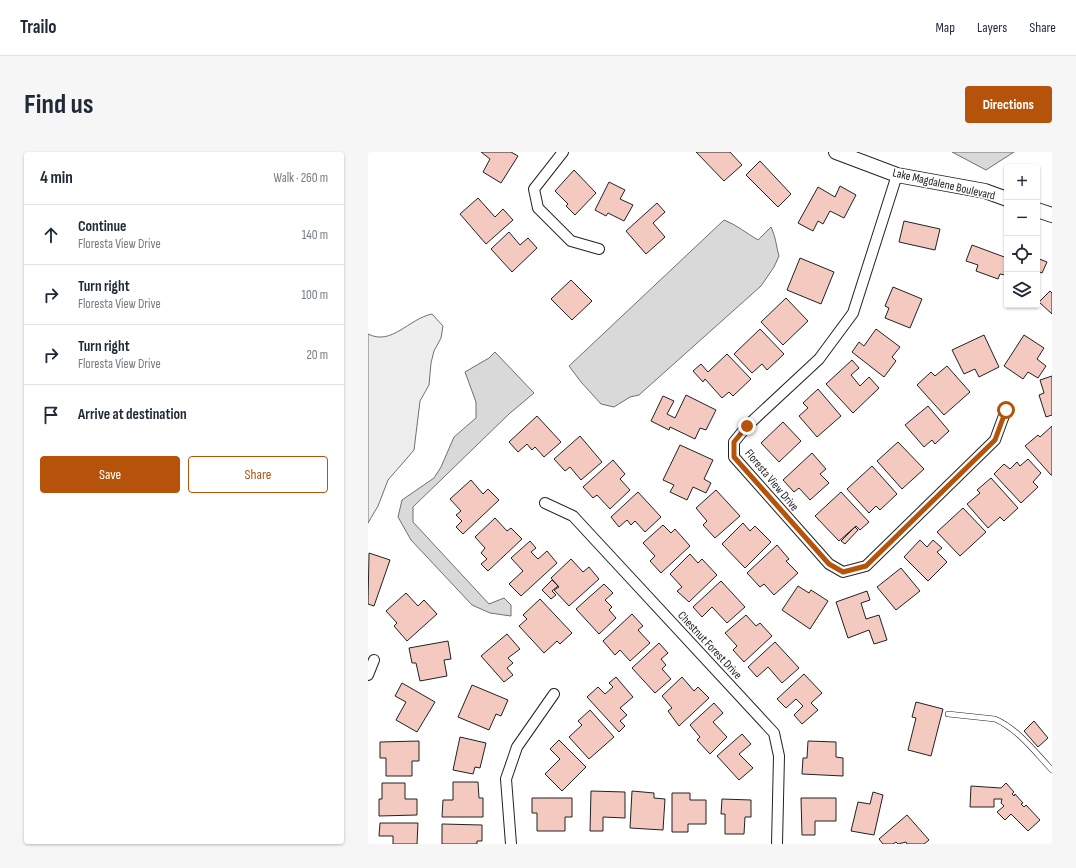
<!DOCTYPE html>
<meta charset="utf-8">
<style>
:root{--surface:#fff;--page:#f6f6f7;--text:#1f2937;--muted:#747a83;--line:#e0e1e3;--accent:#b45309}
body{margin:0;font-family:"Sofia Sans Condensed",sans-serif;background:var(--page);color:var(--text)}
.controls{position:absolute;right:12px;top:12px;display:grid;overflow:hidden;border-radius:4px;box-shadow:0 1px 3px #0004}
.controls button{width:36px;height:36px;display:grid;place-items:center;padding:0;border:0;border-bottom:1px solid var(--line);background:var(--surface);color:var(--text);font:20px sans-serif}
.stop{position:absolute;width:12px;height:12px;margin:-9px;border:3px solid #b45309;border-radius:50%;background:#fff}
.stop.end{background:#b45309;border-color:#fff;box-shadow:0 1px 4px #0008}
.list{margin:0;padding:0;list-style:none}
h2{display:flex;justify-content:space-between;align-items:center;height:52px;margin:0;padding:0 16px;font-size:17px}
h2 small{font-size:13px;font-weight:400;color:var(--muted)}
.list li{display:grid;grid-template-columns:26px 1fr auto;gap:12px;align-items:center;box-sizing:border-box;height:60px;padding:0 16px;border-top:1px solid var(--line)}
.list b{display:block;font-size:15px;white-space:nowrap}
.list p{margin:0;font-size:13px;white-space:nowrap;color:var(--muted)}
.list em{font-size:13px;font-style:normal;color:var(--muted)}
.actions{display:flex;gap:8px;padding:12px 16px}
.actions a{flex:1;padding:9px 0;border:1px solid var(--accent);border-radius:4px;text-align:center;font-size:14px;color:var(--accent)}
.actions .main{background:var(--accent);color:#fff}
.icon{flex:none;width:22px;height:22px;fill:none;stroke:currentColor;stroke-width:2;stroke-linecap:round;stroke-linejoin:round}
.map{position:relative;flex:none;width:684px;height:692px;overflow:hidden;border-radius:4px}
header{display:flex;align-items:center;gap:24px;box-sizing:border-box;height:56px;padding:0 20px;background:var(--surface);border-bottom:1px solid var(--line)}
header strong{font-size:19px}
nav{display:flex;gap:22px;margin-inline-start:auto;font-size:14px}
.intro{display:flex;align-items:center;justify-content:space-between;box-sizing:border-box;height:96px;padding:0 24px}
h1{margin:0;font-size:28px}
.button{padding:10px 18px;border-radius:4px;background:var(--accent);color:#fff;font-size:14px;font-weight:700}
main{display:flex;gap:24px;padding:0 24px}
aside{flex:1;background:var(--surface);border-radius:4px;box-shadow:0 1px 3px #0004}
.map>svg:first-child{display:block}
.green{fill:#eee;stroke:#6f6f6f}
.water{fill:#d9d9d9;stroke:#6f6f6f}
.building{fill:#f3c9c0;stroke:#222}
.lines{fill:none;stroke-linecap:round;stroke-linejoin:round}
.lane-casing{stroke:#222;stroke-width:6}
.street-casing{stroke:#222;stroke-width:12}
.secondary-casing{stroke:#222;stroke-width:16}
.lane{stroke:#fff;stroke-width:5}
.street{stroke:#fff;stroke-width:10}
.secondary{stroke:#fff;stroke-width:14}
.route{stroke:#b45309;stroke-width:5}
.labels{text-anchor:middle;stroke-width:3;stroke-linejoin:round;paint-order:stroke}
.street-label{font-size:12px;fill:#222;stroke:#fff}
</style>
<header>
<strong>Trailo</strong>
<nav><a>Map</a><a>Layers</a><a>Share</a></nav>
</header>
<div class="intro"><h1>Find us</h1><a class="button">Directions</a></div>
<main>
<aside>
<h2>4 min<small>Walk · 260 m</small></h2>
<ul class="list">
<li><svg class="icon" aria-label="ahead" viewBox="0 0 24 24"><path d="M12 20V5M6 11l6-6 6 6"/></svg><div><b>Continue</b><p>Floresta View Drive</p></div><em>140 m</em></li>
<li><svg class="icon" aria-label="right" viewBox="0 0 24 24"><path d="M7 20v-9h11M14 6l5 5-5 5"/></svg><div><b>Turn right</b><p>Floresta View Drive</p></div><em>100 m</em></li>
<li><svg class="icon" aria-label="right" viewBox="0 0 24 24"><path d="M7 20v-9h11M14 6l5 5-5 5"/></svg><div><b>Turn right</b><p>Floresta View Drive</p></div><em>20 m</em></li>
<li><svg class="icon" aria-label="arrive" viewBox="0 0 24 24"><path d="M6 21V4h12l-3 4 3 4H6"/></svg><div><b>Arrive at destination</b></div></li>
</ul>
<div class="actions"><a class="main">Save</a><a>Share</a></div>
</aside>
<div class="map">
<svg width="684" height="692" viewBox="0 0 684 692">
<rect width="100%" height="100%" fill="#fff"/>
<path class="green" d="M64,162l11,12 -2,12 -7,13 -3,12 -2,22 -9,16 -6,49 -26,30 -10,26 -10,17v-189c24,12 40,-15 64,-20z"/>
<path class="water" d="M584,0h62l-28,18z
M356,68c13,5 22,13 34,20l13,-13c5,11 5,18 8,29l-5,11 -13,19 -122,109 -9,2 -16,10 -13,-3 -20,-22 -12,-16z
M127,200l39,41 -25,21 -96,93v15l76,82 15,-6 7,7v11l-21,-3 -18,-8 -61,-65 -13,-23 4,-17 32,-22 7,-11 13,-30 22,-19v-16l-11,-30 24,-14z"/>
<path class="building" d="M113,0h30l7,4 -17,27 -18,-11 7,-13z
M328,0h34l12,13 -18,16z
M392,9l31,33 -13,13 -32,-32z
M206,18l22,23 -21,22 -9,-9 2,-2 -13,-13z
M241,30l16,8 -5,9 13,6 -9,16 -16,-8 -2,3 -11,-6z
M472,34l16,9 -12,23 -14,-7 -7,13 -5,-3 -5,10 -15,-8 20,-36 17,10z
M110,46l17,19 8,-8 10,11 -27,24 -26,-30z
M289,51l8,9 -12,11 12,14 -19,17 -20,-23z
M536,69l36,8 -5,21 -36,-8z
M141,80l11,13 8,-7 9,10 -25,24 -21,-23z
M604,93l35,13 -2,17 -5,-1 -2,5 -22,-8 2,-6 -12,-4z
M432,106l34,14 -13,32 -34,-14z
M669,106l10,4 -5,11 -5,-2z
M203,128l21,21 -20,19 -21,-21z
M525,135l29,12 -12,29 -25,-10 4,-10 -4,-2z
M682,139l2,2v21l-13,-12z
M418,146l22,23 -25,24 -22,-23z
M392,177l24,25 -17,16 -5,-6 -10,9 -18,-19z
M508,177l24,18 -8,10 4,4 -12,16 -32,-25 7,-10 5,4z
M616,183l15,32 -20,10 -4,-8 -11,5 -12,-24z
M656,183l20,13 -7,11 9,7 -8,12 -10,-6 -5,7 -19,-13z
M359,202l24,25 -18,17 -4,-4 -7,6 -17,-19 -2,3 -10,-11 8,-7 7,8z
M484,208l7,8 -8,7 9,11 9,-9 10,11 -26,25 -27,-29z
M579,214l23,26 -26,23 -27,-30 14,-13 4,4z
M684,224v39l-6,2 -7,-22 5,-2 -4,-13z
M450,237l23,27 -24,21 -18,-21 9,-8 -5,-5z
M318,243l30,15 -10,20 -6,-2 -5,11 -25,-12 -1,3 -18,-9 12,-25 11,5 -7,13 8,4z
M560,254l21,25 -14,13 -3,-4 -8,7 -19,-22z
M169,264l24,26 -17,15 -9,-10 -3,3 -5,-6 -9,8 -9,-10z
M415,270l18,19 -22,21 -18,-19z
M684,274v49h-1l-26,-29 13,-11 2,2z
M212,284l22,26 -21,18 -11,-13 -5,4 -11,-12z
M530,290l26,27 -22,20 -25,-28z
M312,293l33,15 -9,19 7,4 -5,10 -13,-6 -6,13 -17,-8 4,-7 -11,-5z
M444,301l14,16 -6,5 9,9 -19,17 -11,-12 -5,4 -11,-12z
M660,307l13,14 -8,9 5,5 -17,16 -27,-29 10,-10 6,5 7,-7 3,4z
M245,308l12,14 -5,5 10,11 -20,19 -13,-14 -4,3 -10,-11z
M504,314l25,28 -17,16 -4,-4 -7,7 -22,-24z
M623,326l27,30 -14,13 -4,-4 -12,11 -21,-24 13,-11 -3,-3z
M103,328l12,14 5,-5 11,11 -36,34 -7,-7 6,-6 -6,-6 5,-4 -11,-12z
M348,338l24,26 -25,22 -12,-13 4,-4 -11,-13z
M270,340l23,25 -16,15 -10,-11 -4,4 -4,-5 -8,7 -8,-10z
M473,340l28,30 -9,8 -4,-4 -17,15 -24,-25z
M595,356l23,24 -26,24 -23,-24z
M127,366l12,13 4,-3 11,11 -34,32 -7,-7 6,-5 -6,-6 4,-5 -10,-11z
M375,371l7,8 5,-5 16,16 -26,26 -23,-24z
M295,373l8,8 4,-4 15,17 -29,27 -11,-12 5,-5 -12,-13z
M487,375l3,3 -13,14 -4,-3z
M552,388l7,7 6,-7 9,8 -5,4 10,10 -19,19 -24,-24z
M162,389l6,7 -5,4 7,7 9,-8 10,12 -36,33 -12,-12 14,-13 -12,-13z
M409,393l12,14 -3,2 12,12 -24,22 -10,-11 -4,3 -13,-14z
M1,401l21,7 -16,46 -6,-2z
M322,402l8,9 4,-4 15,16 -28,27 -12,-11 5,-4 -12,-13z
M203,407l12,13 6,-5 10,12 -30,27 -15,-16 5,-3 -8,-9z
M533,416l19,23 -24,19 -19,-23z
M184,428l6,6 -6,5 4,4 -5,4 -9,-9z
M353,429l24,26 -18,16 -15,-16 -10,10 -9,-10z
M236,432l9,9 -8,7 7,7 -3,3 7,8 -17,16 -23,-25z
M430,434l11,7 2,-3 17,11 -18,28 -28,-19z
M499,439l3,9 -9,3 5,16 13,-4 8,25 -13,4 -5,-14 -21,8 -12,-36z
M38,441l12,13 6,-6 13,14 -30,27 -13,-15 3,-3 -11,-12z
M172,447l32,34 -12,11 -3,-3 -13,12 -25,-27 8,-7 -4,-4z
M264,462l11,12 -5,4 12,13 -20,18 -10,-11 -5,5 -12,-14z
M378,463l10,11 4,-3 12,13 -28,26 -11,-12 4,-4 -12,-13z
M139,482l13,15 -12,9 5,5 -6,5 6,7 -9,7 -23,-26z
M80,489l3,18 -7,1 3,16 -27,5 -4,-18h-4l-3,-15z
M407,490l24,26 -17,15 -14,-16 -11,10 -9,-10z
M291,491l9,10 -7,6 5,6 -4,4 9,10 -16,14 -23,-25z
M436,522l18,19 -11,10 7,7 -16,14 -8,-9 9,-9 -7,-7 -10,9 -9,-9z
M248,525l17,20 -13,11 7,7 -7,6 5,5 -6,6 -32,-35 11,-10 7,7 8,-7 -4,-4z
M314,525l12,14 4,-4 11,11 -30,28 -11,-15 4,-3 -10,-12z
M34,531l33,19 -18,30 -21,-12 10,-18 -11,-6z
M104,533l36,15 -7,16 -5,-2 -7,16 -31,-13z
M548,550l27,7 -12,47 -23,-6 8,-32 -4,-1z
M346,551l9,10 -10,9 14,15 -17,17 -13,-14 3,-3 -10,-12z
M222,558l24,27 -25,22 -20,-22 13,-12 -4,-4z
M666,569l14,17 -10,9 -14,-16z
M374,582l9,10 -12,10 14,14 -14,12 -22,-24z
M92,585l26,6 -6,25 -5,-1 -2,7 -20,-4z
M191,588l27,27 -24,24 -17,-17 15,-15 -10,-10z
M51,589v20h-7v15h-26v-18h-6v-16z
M440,589l28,1v15l7,1v18l-41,-2 1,-16h4z
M85,630h25l1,16h4v19h-41l1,-17h10z
M14,631h23v16h12v16l-38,1v-17h3z
M638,631l8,9 -2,2 2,2 1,-2 8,9 -2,1 3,3 2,-2 14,15 -12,11 -17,-17 -6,6 -8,-8 7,-6 -3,-3 1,-4h-8v8h-24l1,-21 30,2z
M223,639l34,1v26l-22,-1v14h-13z
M264,639l22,2v5l11,1 -2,31 -33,-2z
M505,640l10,3 -9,40 -23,-4 7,-29 12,2z
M304,641h18v7h16v24h-18v8h-16z
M164,646h40v19h-7v14h-28v-18h-5z
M433,646h35v23h-21v14h-13z
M354,647l29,1v17h-6l-1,17h-19v-20h-4z
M539,663l22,25 -5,4h-17l-1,-2 -8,2 -2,-2 -3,2h-10l-4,-5z
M12,671h38l-1,21h-24v-8h-14z
M74,672l40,1v16h-5v3h-35z"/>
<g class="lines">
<g class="lane-casing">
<path id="lane" d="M580,562l47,5c23,10 40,33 57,51"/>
</g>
<g class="street-casing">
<path id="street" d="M195,0l-29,37 4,19 33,33 28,8
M529,23l-44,138 -34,46 -72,67 -13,16v15l95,107 14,8 23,-6 129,-126 11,-30
M177,351l28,13 201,217 5,23 -2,88
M0,523l6,-15
M143,692l-5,-65 11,-32 37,-53"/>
</g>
<g class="secondary-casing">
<path id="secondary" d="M468,0l61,23 88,16 22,8
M669,58l15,5"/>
</g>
<use href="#lane" class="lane"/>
<use href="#street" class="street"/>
<use href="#secondary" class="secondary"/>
</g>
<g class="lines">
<path class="route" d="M379,274l-13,16v15l95,107 14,8 23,-6 129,-126 11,-30"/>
</g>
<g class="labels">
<g class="street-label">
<text transform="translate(576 32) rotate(13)" y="4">Lake Magdalene Boulevard</text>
<text transform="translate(404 328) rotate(50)" y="4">Floresta View Drive</text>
<text transform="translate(342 493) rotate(47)" y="4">Chestnut Forest Drive</text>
</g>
</g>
</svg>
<div class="controls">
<button>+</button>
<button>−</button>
<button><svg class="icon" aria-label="locate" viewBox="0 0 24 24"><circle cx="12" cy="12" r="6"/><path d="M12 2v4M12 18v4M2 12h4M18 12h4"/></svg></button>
<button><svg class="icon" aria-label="layers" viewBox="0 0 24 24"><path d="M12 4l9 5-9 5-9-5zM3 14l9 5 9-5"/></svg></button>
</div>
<div class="stop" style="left:638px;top:258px"></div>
<div class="stop end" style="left:379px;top:274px"></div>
</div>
</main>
